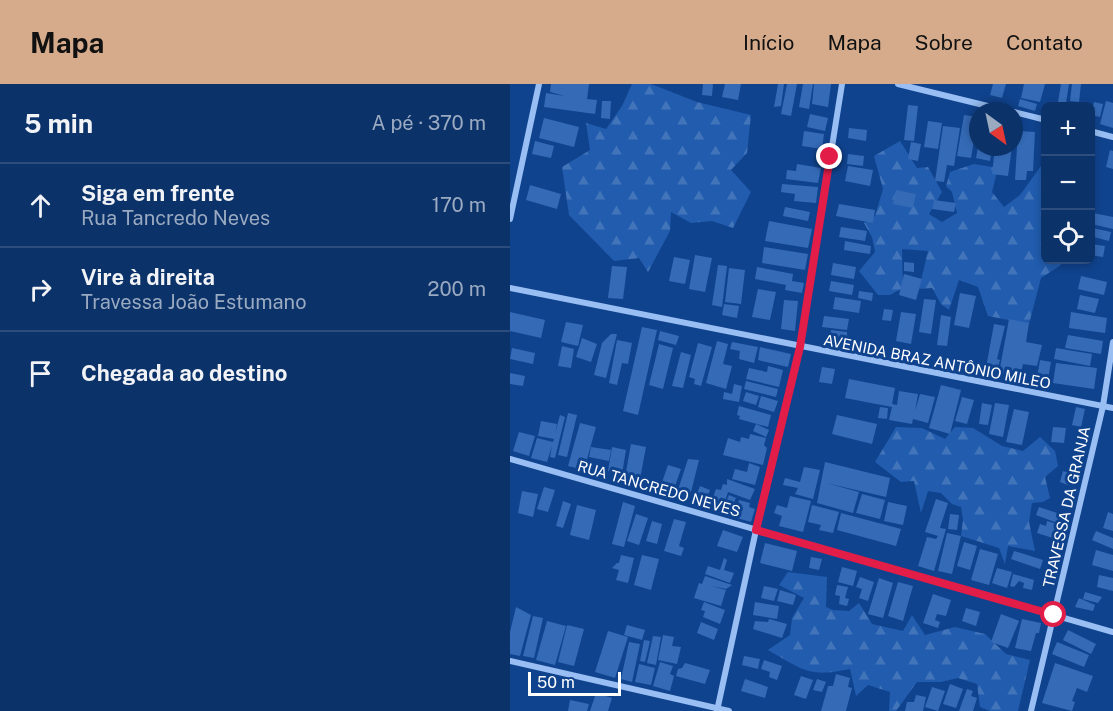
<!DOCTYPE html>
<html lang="pt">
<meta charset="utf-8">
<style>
:root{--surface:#0c326a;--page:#1a3e72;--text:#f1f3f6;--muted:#9aaac1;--line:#2c4d7e;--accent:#d6ab8b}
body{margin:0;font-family:"Public Sans",sans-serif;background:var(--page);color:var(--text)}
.controls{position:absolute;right:18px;top:18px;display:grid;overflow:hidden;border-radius:9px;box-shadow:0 3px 9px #0003}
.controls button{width:54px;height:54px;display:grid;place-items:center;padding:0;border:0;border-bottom:2px solid var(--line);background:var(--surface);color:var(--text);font:30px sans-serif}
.compass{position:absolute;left:459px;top:18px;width:54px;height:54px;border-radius:50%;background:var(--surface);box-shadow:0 3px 9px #0003;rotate:147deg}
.scale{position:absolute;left:18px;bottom:15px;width:93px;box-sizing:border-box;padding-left:6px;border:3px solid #fff;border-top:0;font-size:16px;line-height:21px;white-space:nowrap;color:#fff;-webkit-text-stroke:4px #10438e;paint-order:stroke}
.stop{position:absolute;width:18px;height:18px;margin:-14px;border:4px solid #e11d48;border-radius:50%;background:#fff}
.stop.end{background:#e11d48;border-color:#fff;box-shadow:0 2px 6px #0008}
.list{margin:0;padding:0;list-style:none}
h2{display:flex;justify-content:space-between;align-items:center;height:78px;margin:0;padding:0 24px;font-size:26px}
h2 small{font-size:20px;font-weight:400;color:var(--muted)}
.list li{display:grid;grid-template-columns:39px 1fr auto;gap:18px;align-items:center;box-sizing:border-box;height:84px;padding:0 24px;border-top:2px solid var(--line)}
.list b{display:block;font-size:22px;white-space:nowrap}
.list p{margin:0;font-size:20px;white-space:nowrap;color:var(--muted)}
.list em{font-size:20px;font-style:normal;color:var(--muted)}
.icon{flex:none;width:33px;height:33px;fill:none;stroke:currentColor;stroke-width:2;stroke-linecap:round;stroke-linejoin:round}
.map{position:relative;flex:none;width:603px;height:627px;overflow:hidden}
header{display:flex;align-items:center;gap:36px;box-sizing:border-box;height:84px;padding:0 30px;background:var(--accent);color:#111}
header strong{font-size:28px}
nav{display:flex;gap:33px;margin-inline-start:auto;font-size:21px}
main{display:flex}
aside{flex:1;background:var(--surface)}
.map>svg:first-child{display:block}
.forest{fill:url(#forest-firs)}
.building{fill:#346ab6}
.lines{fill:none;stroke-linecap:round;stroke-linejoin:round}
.minor{stroke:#98bef3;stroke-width:6}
.route{stroke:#e11d48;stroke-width:8}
.labels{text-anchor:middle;stroke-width:6;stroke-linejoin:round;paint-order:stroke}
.street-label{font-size:15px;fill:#fff;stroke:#10438e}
</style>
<header>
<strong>Mapa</strong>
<nav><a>Início</a><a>Mapa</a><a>Sobre</a><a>Contato</a></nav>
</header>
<main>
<aside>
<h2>5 min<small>A pé · 370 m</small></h2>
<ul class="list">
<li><svg class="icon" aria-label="ahead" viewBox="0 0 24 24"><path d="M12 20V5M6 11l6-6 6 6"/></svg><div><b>Siga em frente</b><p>Rua Tancredo Neves</p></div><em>170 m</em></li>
<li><svg class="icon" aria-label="right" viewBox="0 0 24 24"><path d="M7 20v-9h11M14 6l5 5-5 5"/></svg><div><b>Vire à direita</b><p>Travessa João Estumano</p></div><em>200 m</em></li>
<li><svg class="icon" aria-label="arrive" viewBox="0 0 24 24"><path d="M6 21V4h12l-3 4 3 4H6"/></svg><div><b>Chegada ao destino</b></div></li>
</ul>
</aside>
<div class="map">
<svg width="603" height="627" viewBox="0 0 603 627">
<defs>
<pattern id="forest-firs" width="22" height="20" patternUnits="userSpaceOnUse" patternTransform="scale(1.5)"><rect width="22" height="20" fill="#215cae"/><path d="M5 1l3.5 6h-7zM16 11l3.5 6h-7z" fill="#4274ba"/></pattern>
</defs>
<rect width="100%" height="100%" fill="#10438e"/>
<path class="forest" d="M122,0h19l46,18 54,13 -4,38 -16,17 20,22 -18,36 -21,-7 -21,2 -20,-11 -1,19 -22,41 -9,-14 -25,3 -45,-46 -7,-48 28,-17 -4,-27 20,6 16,-23z
M390,57l17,27 11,-1 14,25 -13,22 13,8 15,-9 -5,-21 -6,-6 4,-14 24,-8 24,4 -6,24 12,15 16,-12 21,-29 4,2 1,92h15v5l-20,13 -12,46 -41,-8 -10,-29 -19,-7 -10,30 -8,-6 -9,-16 -13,1 9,-38 -26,-2 1,39 -13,7h-12l-19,-24 16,-19 -3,-15 -8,-14 11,-7 8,-27 -9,-33z
M386,343l26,1 23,11 10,-12 18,1 29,18 21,5 17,-14 15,14 3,15 -13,11 5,21 -7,4 -11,1 -3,19 6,29 -27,-5 -3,18 -6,-16 -38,-12 2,-16 -2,-13 -9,-3 -11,-11 -13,-2 -7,22 -7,-32 -13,1 -26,-20z
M278,488l39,5 -1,30 7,3 16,1 10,-8 13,21 31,7 9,-16 13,20 30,-8 30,7 21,20 24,6 -12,51h-28l-10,-4 -3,-23 -19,-6 -17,4h-24l-21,29h-7l1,-19 -22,-7 -12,11 -6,-27c-42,9 -46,1 -82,-19l22,-15 2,-17 12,-20 -25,-13z"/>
<path class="building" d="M41,0h38l-2,15 10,1 -2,14 -51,-7 2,-14 19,3 -15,-4z
M193,0h10l-1,12 -10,-1z
M215,0h16l-3,16 -16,-3z
M268,0h6l-3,22 -7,1z
M277,0h10l-6,32 -10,-2z
M293,0h10l-4,25 -10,-2z
M304,0h17l-3,23 -16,-3z
M483,0h13l-4,14 -12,-3z
M514,0h21l-5,18 -19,-4z
M551,0h8l-3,19 -8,-1z
M562,0h9l-2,18 -9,-1z
M510,15l17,5 -2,7 -17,-5z
M92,17h9l-1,18 -9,-1z
M596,17l7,2v25l-13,-4z
M584,18l9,2 -3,13 -9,-2z
M398,21l10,1 -4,35 -10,-1z
M300,30l18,4 -3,13 -18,-4z
M454,31l14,2 -7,41 -14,-2z
M34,34l35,9 -5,20 -35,-9z
M418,37l14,2 -4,26 -14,-2z
M433,42l17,2 -6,38 -7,-1 -3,17 -9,-1z
M339,44l18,2 -1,11 -18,-3z
M294,47l20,3 -2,15 -20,-3z
M508,47l17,1 -2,39h-6l-1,9h-11z
M25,57l19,5 -3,12 -19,-4z
M401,58l10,2 -3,17 -10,-2z
M468,63h14l-2,14 -14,-3z
M485,63h17l-4,29 -16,-2z
M600,66l3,1v18l-7,-2z
M338,70l16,2 -1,10 -16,-2z
M287,80l24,4 -3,15 -32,-4 1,-9 9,1z
M338,82l25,4 -3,16 -25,-5z
M272,100l36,3 -2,16 -22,-2 1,-7 -14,-2z
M20,101l31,9 -4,15 -31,-9z
M386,106l20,4 -3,14 -20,-4z
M424,116l22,3 -2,9 -22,-3z
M329,120l36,6 -2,13 -37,-7z
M275,123l25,5 -2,9 -25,-5z
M583,129l20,4v12l-22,-5z
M259,137l43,8 -4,19 -43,-7z
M331,143l26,4 -2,10 -26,-4z
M583,144l18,4 -2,9 -19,-5z
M335,157l26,5 -1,8 -26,-4z
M580,160l15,2 -2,11 -13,-2z
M254,163l44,7 -3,16 -43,-7z
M185,171l17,3 -7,34 -16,-3z
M164,173l16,3 -5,24 -16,-3z
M394,178l10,1v9l-10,-1z
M323,179l23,4 -2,12 -23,-4z
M208,181l9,1 -5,41 -10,-2z
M102,182l15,1 -4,32 -15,-1z
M247,183l36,7 -1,7 12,2 -2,10 -17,-3 1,-5 -31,-6z
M219,184l16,2 -4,34 -16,-2z
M394,190l18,5 -6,21 -17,-5z
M571,192l26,6 -3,13 -26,-6z
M321,197l23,4 -2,10 -23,-4z
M248,205l18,3 -6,28 -18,-3z
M349,207l14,2 -1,8 -14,-3z
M450,209l16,3 -7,32 -15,-3z
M570,211l19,4 -4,14 -18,-4z
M325,213l26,4 -2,12 -26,-4z
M414,215l12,1 -5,34 -12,-2z
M274,216l14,1 -3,30 -14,-2z
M214,220l15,2 -2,12 -15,-3z
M374,225l9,1 -2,11 -9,-1z
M0,228l35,8 -4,18 -31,-7z
M391,228l15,2 -5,30 -15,-3z
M561,228l36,6 -2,15 -36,-5z
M431,231l10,2 -4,29 -10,-1z
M314,232l25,3 -2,11 -25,-3z
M499,235l20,4 -3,19 16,3 -5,21 -14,-2 -3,13 -21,-4z
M56,238l17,3 -5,21 -17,-4z
M484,240l11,2 -8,33 3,1 -2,7 -8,-1 -1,8 -4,-1z
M132,243l15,3 -19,85 -15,-4z
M321,246l16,2v7l-17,-2z
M150,247l19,5 -3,9 -18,-5z
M101,250h6l-11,44 -12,-3 8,-32z
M558,251l35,6 -2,13 -36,-6z
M72,254l15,6 -6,18 -15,-5z
M107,256l15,3 -4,21 -6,-1 -5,22 -8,-2z
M207,257l11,3 -5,20 9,2 -6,23 -20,-6z
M222,258l26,5 -4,16 -15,-4 1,-8 -10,-2z
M188,259l14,4 -11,39 -7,-2 1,-5 -6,-2z
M149,260l14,4 -10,41 -14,-4z
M52,262l12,3 -3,19 -13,-2z
M250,263l31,7 -3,13 -30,-7z
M2,264l23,5 -2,11 -23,-5z
M546,264l36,6 -2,12 -36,-7z
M171,268l10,3 -8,33 -11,-2z
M530,276l11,2 -3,17 -11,-2z
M546,279l41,5 -3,21 -41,-6z
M258,282l15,4 -4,17 -33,-8 3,-11 18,4z
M312,283l13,2 -3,15 -13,-2z
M0,289l15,3 -2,10 -13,-2z
M339,295l46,9 -3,16 5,1 2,-14 19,3 -3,17 5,-17 15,3 -7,26 -15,-4 -1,5 -23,-4 3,-13 -47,-9z
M236,297l32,8 -2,8 -32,-8z
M224,300l8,2 -3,16 -16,-3 1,-7 8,2z
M431,301l20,5 -11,44 -21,-6z
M236,308l13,4 -3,9 -13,-4z
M251,312l17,5 -4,11 -16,-5z
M452,313l12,3 -7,24 -12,-3z
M472,319l10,2 -4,20 -9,-1z
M485,319l14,2 -6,32 -14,-3z
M229,322l32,9 -3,12 -29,-8 1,-3 -3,-1z
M370,323l8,1 -1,11 -9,-1z
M566,323l9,2 -4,18 -9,-2z
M504,325l15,3 -7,33 -16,-3z
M58,329l9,2 -10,42 -9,-2z
M50,331l5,2 -10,41 -5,-1 2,-11 -5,16 -16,-4 6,-20 16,4 1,-3 -16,-3 3,-15 16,3 -2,10z
M327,331l40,9 -5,20 -40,-10z
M70,339l16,4 -12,43 -16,-4z
M246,340l13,6 -3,7 -13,-6z
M543,343l13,1 -2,15 -13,-1z
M9,348l16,4 -6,20 -16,-5z
M240,350l16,4 -2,7 3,3 -4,17 -40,-10 5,-17 12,4 1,-5 8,2z
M121,360l15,3 -6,32 -15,-2z
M81,363l20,3 -2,11 -20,-4z
M102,363l14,3 -4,24 -14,-3z
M178,375l11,1 -10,40 -13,-4z
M315,378l65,16 -4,19 -60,-14 33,9 -6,21 -36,-10z
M239,379l11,4 -5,18 -23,-6 3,-10 12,3z
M158,381l13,4 -7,20 -13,-4z
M294,383l16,3 -7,29 -18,-5 3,-6 -15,-3 2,-7 15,4z
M553,387l12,4 -4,11 -11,-4z
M217,395l28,10 -5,11 -22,-8 -7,22 -28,-10 7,-18 10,4 -2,5 5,2 3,-8 5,1 2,-6 4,1z
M34,403l11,3 -7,22 -11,-3z
M12,407l16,3 -5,23 -15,-4z
M352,410l23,6 -5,19 -24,-6z
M219,411l7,3 -6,13 -7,-3z
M280,412l21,5 -8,31 -24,-6 3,-10 -8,-3 3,-8 10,3z
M426,415l12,4 -8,25 6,1 -12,42 -16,-5 9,-29 9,2 2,-3 -13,-4z
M229,416l11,3 -1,4 6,2 -4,13 -21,-6 4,-12 4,1z
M53,417l8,3 -8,24 -7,-2z
M113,418l12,4 -11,41 -12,-3z
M378,418l19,4 -4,19 -19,-4z
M67,421l19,5 -7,30 -19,-5z
M302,421l27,7 -6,21 -14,-3 2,-5 -13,-3z
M529,423l24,8 -3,9 -24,-9z
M598,428l5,2v17l-10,-3z
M331,429l60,16 -5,17 -59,-16z
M126,430l12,4 -9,27 -12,-4z
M440,430l9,1 -2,15 -9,-1z
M164,435l12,3 -7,24 5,2 -3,8 -17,-5z
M142,437l10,3 -5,20 -11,-3z
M537,437l17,5 -5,14 -22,-7 3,-9 6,2z
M213,446l20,7 -6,15 -20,-6z
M586,447l17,7v11l-21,-9z
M437,449l14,3 -9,38 -14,-3z
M454,458l13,4 -7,24 -13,-4z
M255,459l32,8 -5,20 -32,-8z
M470,465l18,5 -9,31 -18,-5z
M586,466l17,5v16l-21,-6z
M504,467l29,9 -3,9 -29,-10z
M111,471l13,3 -6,25 -12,-3 3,-10 -7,-2 5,-5h2z
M132,471l17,4 -8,31 -17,-5z
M301,473l11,2 -3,11 -10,-2z
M214,474l3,2 -3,10 10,3 -4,10 -25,-9 3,-8 12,4z
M332,483l15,4 -4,15 -15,-4z
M487,484l15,4 -5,16 -15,-5z
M503,490l21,6 -2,10 -9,-2 1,-5 -5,-2 -5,6 -4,-1z
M589,491l14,3v13l-16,-4z
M195,492l27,9 -6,4 -15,-3 15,4 -5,16 -27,-8 5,-15 3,1z
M350,493l14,5 -6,19 -9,-3 3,-9 -6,-2z
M369,494l14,5 -10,35 -15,-4z
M388,498l15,4 -10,35 -15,-5z
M327,501l11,2 -3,11 4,1 -2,7 -8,-2 1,-8 -5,-1z
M254,502l14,3 -4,12 -13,-3z
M270,506l16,5 -3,10 -16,-4z
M575,508l17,5 -4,6 -15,-4z
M423,510l18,6 -5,16 -9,-2 -2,6 5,2 -2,6 -15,-5z
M569,514l16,7 -2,6 -18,-4z
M194,518l21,8 -5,14 -17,-7 2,-6 -4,-1z
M245,518l24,4 -2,13 -24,-4z
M6,523l15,8 -11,41 -10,-2v-22z
M456,524l14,4 -4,14 -14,-5z
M491,530l18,7 -11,27 -17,-6z
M23,532l10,2 -9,40 -11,-2z
M259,535l18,5 -5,14 -29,-9 2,-8 13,1z
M512,535l19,4 -2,10h-3l-5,18 -16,-3z
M37,537l19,5 -11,39 -19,-5z
M191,538l17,7 -4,11 -17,-7z
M57,541l17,4 -10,37 -16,-4z
M117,541l18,5 -3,10 -18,-5z
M558,546l28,14 -5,10 -28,-14z
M98,547l20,6 -13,41 -20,-6z
M153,551l11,2 -2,9 9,1 -4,17 -19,-4z
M143,552l8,1 -5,28 -9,-2z
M134,556l6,1 -5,21 -5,-1z
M119,558l11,2 -8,38 -11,-3z
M547,558l32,13 -5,12 -32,-13z
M234,572l16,3 -2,10 -16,-4z
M254,576l18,6 -5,14 -8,-3 1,-5 -9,-3z
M150,578l13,4 -3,8 4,2 -4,15 -17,-5z
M175,579l25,7 -5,14 -29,-8 2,-7 4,-1z
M545,579l38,13 -6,16 -10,-4 -5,13 3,1 -3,9 -30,-8z
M129,580l16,4 -4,17 -16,-3z
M326,590l14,4 -2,9 4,1 -6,23h-25l7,-25h5z
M291,592l12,4 -7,19 -12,-4z
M235,595l23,8 -3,11 -24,-7z
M307,595l9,3 -4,10 -9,-2z
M440,600l13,5 -7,19 -13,-4z
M422,603l13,4 -7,20 -13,-4z
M457,605l6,2 -2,5 6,2 -4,13h-14z
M86,609l16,5 -4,13h-18z
M406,611l10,2 -3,14h-18l2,-9h7z
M60,616l19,4 -2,7h-19z"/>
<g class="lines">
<path class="minor" d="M388,0l110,27
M504,28l32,8
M580,47l23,6
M0,135l29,-135
M0,204l603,120
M0,375l603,173
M0,577l219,50
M207,627l39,-181 44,-183 42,-263
M521,627l72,-305 10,-64"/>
</g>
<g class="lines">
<path class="route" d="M320,73l-30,190 -44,183 298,85"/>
</g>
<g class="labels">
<g class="street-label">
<text transform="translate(427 278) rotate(11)" y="5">AVENIDA BRAZ ANTÔNIO MILEO</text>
<text transform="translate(149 405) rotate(16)" y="5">RUA TANCREDO NEVES</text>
<text transform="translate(557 423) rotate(-77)" y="5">TRAVESSA DA GRANJA</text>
</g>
</g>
</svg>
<div class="controls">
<button>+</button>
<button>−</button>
<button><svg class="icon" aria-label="locate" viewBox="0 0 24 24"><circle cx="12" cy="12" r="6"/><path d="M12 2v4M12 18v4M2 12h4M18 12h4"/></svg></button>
</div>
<svg class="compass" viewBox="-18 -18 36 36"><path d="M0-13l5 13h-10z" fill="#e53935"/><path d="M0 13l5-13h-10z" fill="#9aaac1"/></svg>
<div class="scale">50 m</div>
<div class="stop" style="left:544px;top:531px"></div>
<div class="stop end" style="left:320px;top:73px"></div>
</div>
</main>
